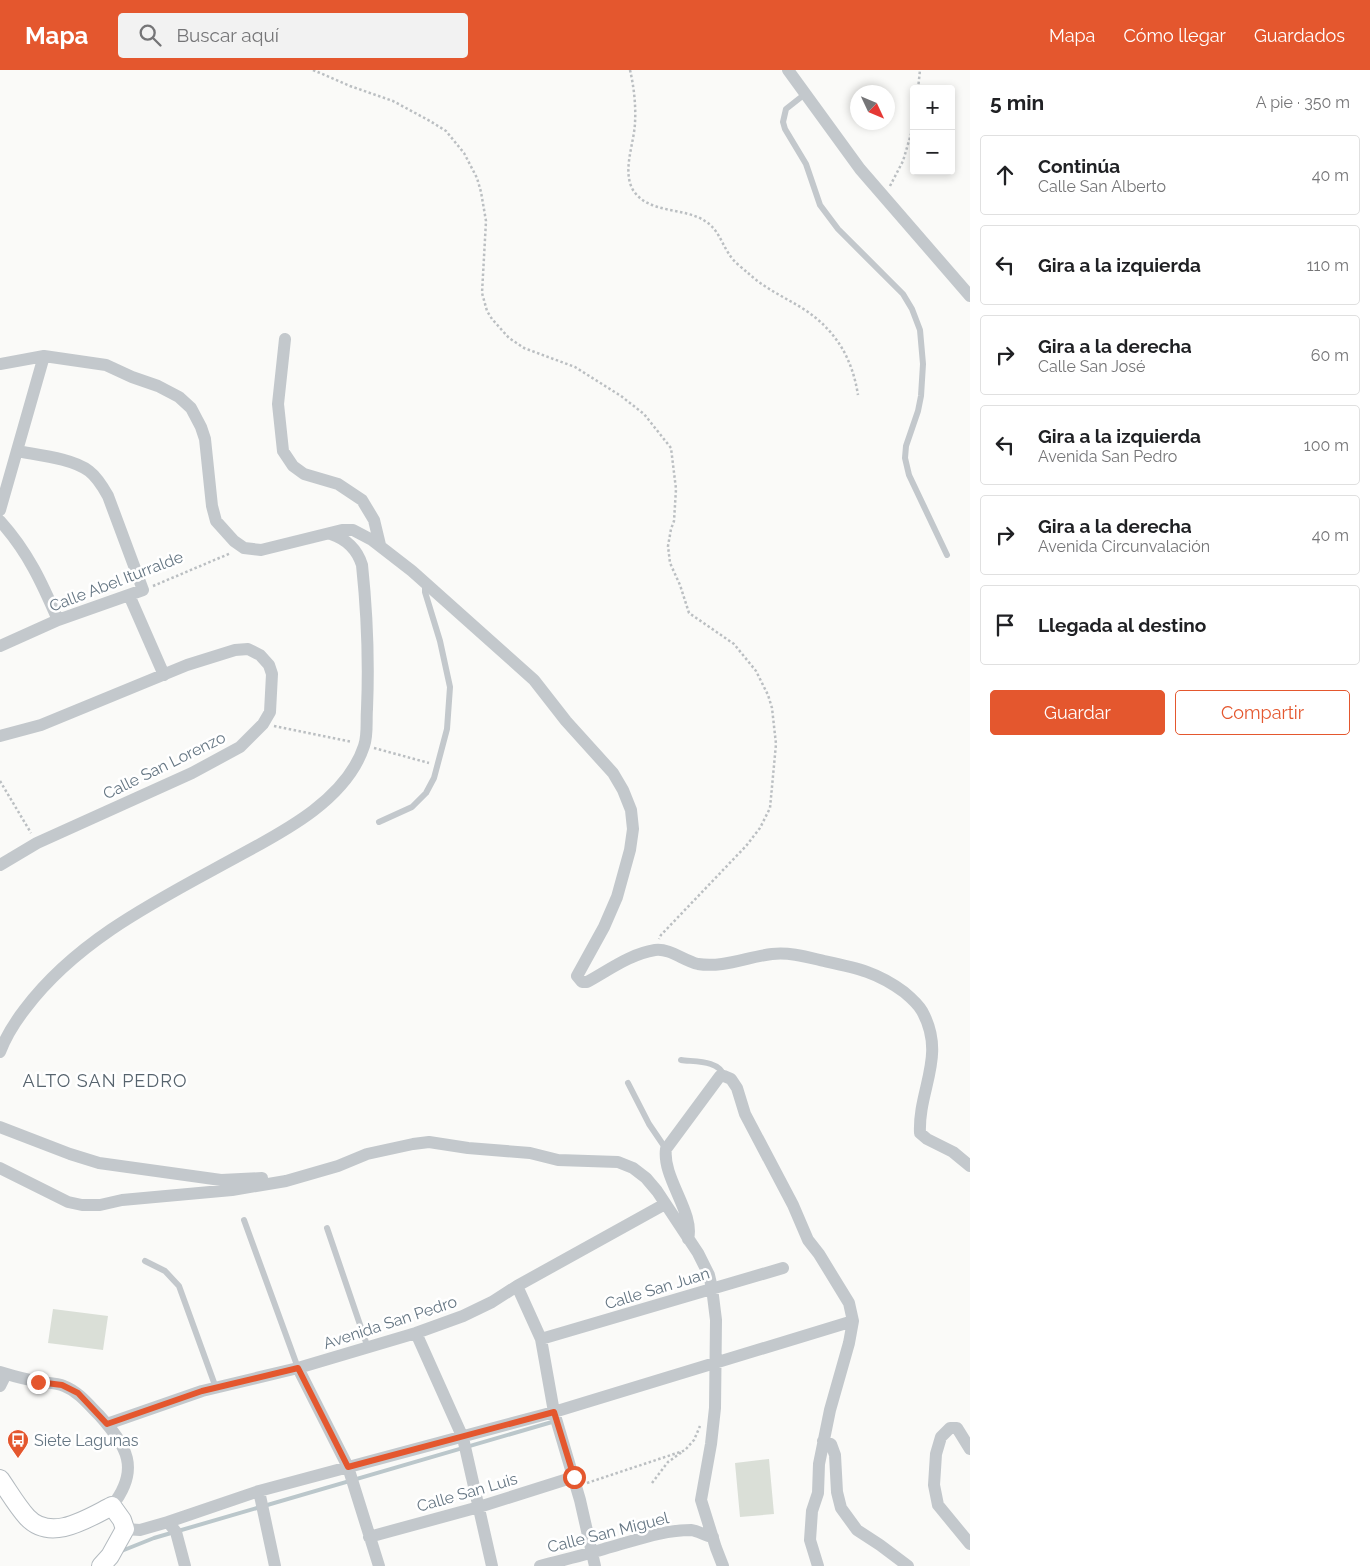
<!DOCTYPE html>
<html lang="es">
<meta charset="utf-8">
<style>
:root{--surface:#fff;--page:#f2f2f2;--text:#202124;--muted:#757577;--line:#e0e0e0;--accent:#e4572e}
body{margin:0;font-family:Raleway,sans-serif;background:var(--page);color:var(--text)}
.controls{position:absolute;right:15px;top:15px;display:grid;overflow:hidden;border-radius:5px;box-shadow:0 2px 8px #0003}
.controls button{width:45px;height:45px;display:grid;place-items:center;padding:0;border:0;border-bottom:1px solid var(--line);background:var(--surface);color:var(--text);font:25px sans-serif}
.compass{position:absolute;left:850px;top:15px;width:45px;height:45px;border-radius:50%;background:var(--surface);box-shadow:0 2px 8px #0003;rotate:134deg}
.stop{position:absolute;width:15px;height:15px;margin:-11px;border:4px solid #e4572e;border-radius:50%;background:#fff}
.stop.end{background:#e4572e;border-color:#fff;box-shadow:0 1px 5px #0008}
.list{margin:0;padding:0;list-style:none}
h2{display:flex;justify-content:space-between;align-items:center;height:65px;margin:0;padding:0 20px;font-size:21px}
h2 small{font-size:16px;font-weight:400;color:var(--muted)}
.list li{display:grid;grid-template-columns:32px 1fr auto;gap:15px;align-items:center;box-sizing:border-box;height:80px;margin:0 10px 10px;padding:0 10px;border:1px solid var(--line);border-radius:5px}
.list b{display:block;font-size:19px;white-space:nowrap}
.list p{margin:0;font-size:16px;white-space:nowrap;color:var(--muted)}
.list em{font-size:16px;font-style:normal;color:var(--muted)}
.actions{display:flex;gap:10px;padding:15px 20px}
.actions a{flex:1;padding:11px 0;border:1px solid var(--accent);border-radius:5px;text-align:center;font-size:18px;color:var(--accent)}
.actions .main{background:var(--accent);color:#fff}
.icon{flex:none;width:28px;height:28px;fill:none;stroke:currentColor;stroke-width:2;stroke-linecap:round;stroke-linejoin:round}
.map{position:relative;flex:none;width:970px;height:1496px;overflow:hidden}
header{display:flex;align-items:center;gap:30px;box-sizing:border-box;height:70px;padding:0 25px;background:var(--accent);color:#fff}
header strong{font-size:24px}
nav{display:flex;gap:28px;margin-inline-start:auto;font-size:18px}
.search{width:350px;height:45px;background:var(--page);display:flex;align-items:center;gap:12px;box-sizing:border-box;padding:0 18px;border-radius:5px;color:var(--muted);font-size:19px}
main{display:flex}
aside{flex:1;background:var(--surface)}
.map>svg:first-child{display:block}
.green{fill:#dadfd7}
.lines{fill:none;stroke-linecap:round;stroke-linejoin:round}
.stream{stroke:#bbc7cb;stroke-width:4}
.secondary-casing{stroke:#b3babf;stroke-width:20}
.path{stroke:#bbbfc2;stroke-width:2.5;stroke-dasharray:2.5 2.5;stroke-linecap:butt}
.service{stroke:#c3c8cc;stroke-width:6}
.minor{stroke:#c3c8cc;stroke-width:12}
.secondary{stroke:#fff;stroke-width:18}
.route{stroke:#e4572e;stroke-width:6}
.labels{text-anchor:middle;stroke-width:5;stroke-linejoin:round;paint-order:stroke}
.street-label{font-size:16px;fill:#657683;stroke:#fff}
.poi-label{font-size:16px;fill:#657683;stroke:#fff;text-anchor:start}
.neighbourhood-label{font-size:18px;letter-spacing:1px;fill:#57646e;stroke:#fff}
</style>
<header>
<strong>Mapa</strong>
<div class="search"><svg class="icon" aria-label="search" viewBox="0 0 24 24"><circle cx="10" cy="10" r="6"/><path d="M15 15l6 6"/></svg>Buscar aquí</div>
<nav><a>Mapa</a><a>Cómo llegar</a><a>Guardados</a></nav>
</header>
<main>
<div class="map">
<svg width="970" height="1496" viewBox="0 0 970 1496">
<rect width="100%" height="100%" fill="#fafaf8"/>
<path class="green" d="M53,1239l55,7 -5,34 -55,-7z
M769,1389l5,55 -34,3 -5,-54z"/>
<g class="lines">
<path class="stream" d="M119,1482l35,-14 398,-116"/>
<g class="secondary-casing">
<path id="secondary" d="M0,1409c9,13 17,27 27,38 24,26 61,1 85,-11l10,14 3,9 -15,27 -9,10"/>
</g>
<path class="path" d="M313,0l37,16 43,15 37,20 16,10 18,22 13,25 4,14 5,29 -4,72 5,18 5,8 17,19 15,10 51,19 46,29 23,18 27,34 5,41 -2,32 -3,8 -3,17 2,17 10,22 9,28 45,31 22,27 12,24 4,13 4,36 -6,64 -10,20 -14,18 -85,89 -2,4
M630,0c4,17 6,36 5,53 -1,21 -13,48 -2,67 15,24 51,17 72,31 13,8 16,21 24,33 4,7 13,14 19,19 16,15 36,24 54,35 33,21 50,49 56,87
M918,19l2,-19
M890,116l13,-25 11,-37
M153,516l78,-33
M274,656l78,16
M374,678l55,15
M0,711l31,52
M686,1379l8,-9 6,-14
M587,1413l99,-33
M652,1413l16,-21 14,-10"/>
<path class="service" d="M805,24l-19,15 -3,13 2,7 21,35 14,41 18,24 65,65 9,15 8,21 3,34 -2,32 -3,15 -12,35 -1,12 4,17 38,80
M379,752l33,-15 14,-14 8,-15 13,-49 3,-42 -10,-46 -15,-49v-9
M681,990c14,2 38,0 43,16
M628,1013l21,41 17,25
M244,1150l54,148
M327,1158l41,120
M145,1191l20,10 14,15 37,102"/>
<path class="minor" d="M788,0l72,99 110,127
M285,269l-7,65 5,47 10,15 11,8 34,10 24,16 12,20 6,25
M0,294l44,-8 62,9 26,12 26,9 21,11 12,11 10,19 4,12 7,67 4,15 18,20 10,7 17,2 81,-20h11l19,10 40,31 122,109 32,41 47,52 10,17 8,20 2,19 -3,21 -13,47 -13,30 -27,49 5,6h5c22,-12 43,-28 68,-32 15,-2 29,11 43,14 25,4 49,-7 74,-10 18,-2 35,3 52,7 33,7 53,11 80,31 6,5 14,12 18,19 25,45 -4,78 -2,122l7,6 26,13 17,14
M0,440l44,-154
M0,451c28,31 42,62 58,99
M129,525l35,80
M0,576l58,-26 85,-30 -35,-94c-5,-9 -11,-19 -19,-25 -17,-13 -52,-16 -72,-20
M0,666l41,-11 146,-60 48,-15 13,-1 12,6 9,10 3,9 -2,38 -7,12 -23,23 -48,26 -155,70 -37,22
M0,982c6,-16 15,-30 25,-43 54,-72 139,-112 217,-155 45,-24 105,-56 122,-108 4,-11 2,-25 3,-37 2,-48 0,-97 -5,-144 -5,-16 -16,-26 -31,-31
M0,1057l70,27 29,9 122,17 41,-2
M0,1098l68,34 14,3h18l22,-5 110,-10 54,-9 52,-15 29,-12 46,-10 16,-2 39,6 62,5 28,7 60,2 15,6 13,10 11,13 41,62 11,22 3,13 4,32 -1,88 -4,36 -10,56 15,48 7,18
M688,1169c7,-26 -26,-61 -22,-90l54,-73h4l7,3 6,9 8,26 48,91 15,35 11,14 30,49 4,18 -4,22 -19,67 -11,54 -1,29 -6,18 -2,29 8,26
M517,1216l24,53 13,73 26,88 15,66
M416,1263l47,105 29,128
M541,1269l242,-71
M298,1298l50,99 31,99
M0,1302c13,4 27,8 41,10 8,1 16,1 23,4 15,6 24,18 35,29 28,31 42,54 13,91
M0,1316l6,-12
M107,1354l95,-33 96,-23 118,-35 47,-17 29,-14 25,-16 148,-82
M823,1371l8,3 4,11 2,37 4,16 16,22 23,15 28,21
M970,1379l-13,-21h-7l-9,9 -5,17 -2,31 4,20 32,39
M259,1421l16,75
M168,1452l8,10 9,34
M125,1459l15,1 28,-8 91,-31 295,-79 299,-91
M369,1467l110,-30 95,-30
M540,1496c22,-6 45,-11 67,-18 27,-7 55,-18 84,-18 8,1 14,6 22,7"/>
<use href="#secondary" class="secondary"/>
</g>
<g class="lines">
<path class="route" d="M38,1312l24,3 16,8 29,31 95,-33 96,-23 50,99 206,-55 20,65"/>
</g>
<defs>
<g id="bus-pin" transform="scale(1.125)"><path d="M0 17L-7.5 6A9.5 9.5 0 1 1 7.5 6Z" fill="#e4572e" stroke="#fff"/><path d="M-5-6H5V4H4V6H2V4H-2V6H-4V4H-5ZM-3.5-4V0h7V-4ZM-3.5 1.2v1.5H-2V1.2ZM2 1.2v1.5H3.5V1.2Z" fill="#fff"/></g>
</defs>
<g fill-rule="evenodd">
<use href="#bus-pin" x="18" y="1370"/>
</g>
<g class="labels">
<g class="street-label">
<text transform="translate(116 511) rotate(-21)" y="6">Calle Abel Iturralde</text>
<text transform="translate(164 695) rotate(-26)" y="6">Calle San Lorenzo</text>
<text transform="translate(657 1218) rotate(-17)" y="6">Calle San Juan</text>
<text transform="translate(390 1252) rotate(-18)" y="6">Avenida San Pedro</text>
<text transform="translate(467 1422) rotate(-16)" y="6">Calle San Luis</text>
<text transform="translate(608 1462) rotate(-14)" y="6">Calle San Miguel</text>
</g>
<g class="poi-label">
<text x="34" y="1376">Siete Lagunas</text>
</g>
<g class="neighbourhood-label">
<text x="105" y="1017">ALTO SAN PEDRO</text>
</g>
</g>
</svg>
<div class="controls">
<button>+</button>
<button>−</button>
</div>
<svg class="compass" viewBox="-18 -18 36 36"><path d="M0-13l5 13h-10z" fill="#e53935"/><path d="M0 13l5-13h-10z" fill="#757577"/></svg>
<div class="stop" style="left:574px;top:1407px"></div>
<div class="stop end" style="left:38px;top:1312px"></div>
</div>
<aside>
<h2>5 min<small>A pie · 350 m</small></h2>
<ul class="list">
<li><svg class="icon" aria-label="ahead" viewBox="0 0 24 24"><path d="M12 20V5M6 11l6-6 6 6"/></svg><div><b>Continúa</b><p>Calle San Alberto</p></div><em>40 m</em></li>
<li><svg class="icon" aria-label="left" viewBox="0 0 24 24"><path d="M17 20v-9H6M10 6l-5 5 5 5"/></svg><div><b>Gira a la izquierda</b></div><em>110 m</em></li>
<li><svg class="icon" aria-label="right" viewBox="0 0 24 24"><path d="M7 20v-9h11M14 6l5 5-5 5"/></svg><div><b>Gira a la derecha</b><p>Calle San José</p></div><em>60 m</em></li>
<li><svg class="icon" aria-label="left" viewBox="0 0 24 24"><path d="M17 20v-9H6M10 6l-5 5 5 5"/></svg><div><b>Gira a la izquierda</b><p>Avenida San Pedro</p></div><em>100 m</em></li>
<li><svg class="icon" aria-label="right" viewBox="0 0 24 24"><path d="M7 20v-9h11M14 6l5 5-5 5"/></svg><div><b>Gira a la derecha</b><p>Avenida Circunvalación</p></div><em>40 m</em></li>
<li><svg class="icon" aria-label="arrive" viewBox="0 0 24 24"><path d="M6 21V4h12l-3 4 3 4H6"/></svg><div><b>Llegada al destino</b></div></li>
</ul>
<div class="actions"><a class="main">Guardar</a><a>Compartir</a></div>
</aside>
</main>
